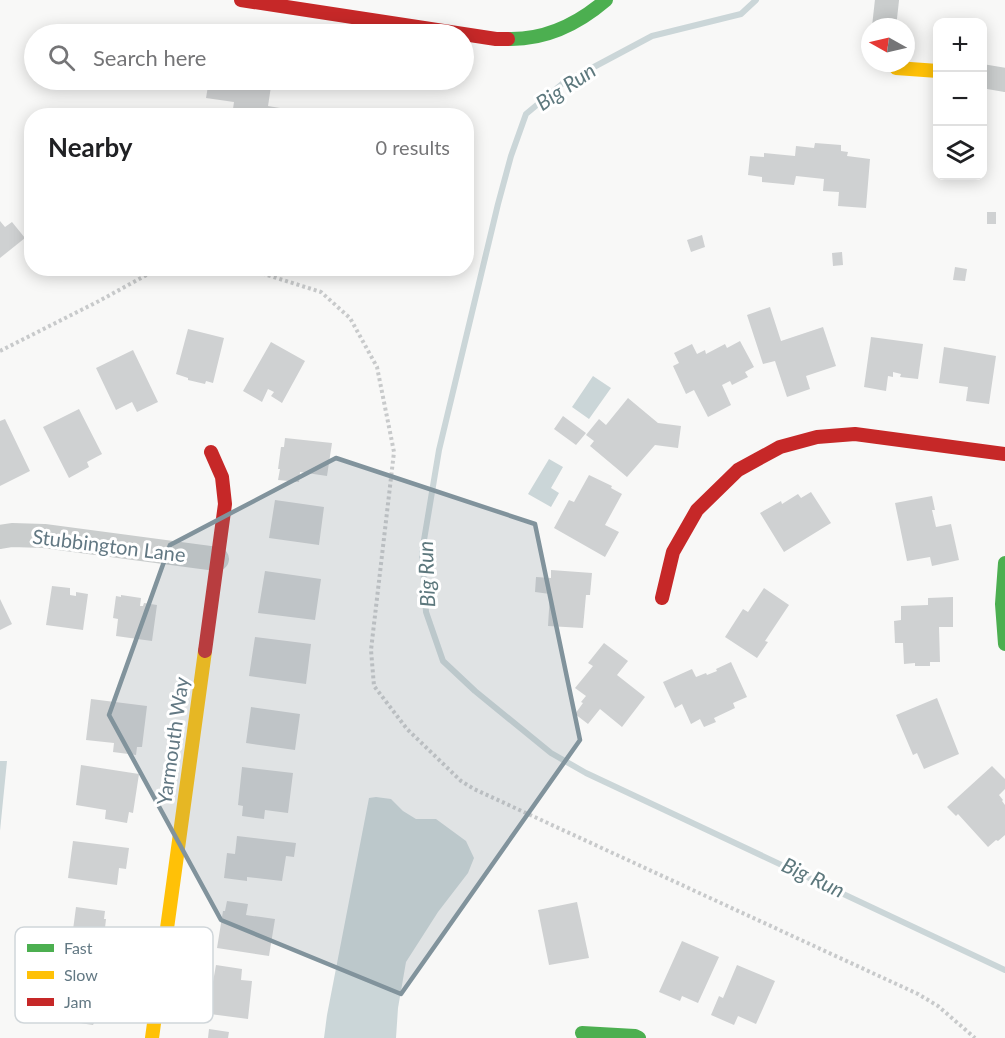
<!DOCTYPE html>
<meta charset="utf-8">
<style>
:root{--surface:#fff;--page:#f6f6f6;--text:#202124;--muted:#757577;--line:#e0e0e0}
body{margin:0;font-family:Lato,sans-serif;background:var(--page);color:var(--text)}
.controls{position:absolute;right:18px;top:18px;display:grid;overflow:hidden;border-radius:12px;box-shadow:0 3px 15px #0003}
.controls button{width:54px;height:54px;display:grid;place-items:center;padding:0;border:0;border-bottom:2px solid var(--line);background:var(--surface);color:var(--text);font:30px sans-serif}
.compass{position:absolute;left:861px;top:18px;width:54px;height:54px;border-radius:50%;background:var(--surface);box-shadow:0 3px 15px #0003;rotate:278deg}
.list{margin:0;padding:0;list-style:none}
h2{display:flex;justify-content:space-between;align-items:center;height:78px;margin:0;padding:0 24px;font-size:26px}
h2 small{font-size:20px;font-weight:400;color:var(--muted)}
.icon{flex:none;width:33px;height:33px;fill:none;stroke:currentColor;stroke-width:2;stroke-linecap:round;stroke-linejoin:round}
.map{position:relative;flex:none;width:1005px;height:1038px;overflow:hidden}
.search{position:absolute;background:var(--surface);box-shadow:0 3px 15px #0003;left:24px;top:24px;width:450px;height:66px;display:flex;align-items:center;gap:15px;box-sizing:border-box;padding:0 21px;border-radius:33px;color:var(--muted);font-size:22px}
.panel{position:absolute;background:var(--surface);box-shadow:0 3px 15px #0003;left:24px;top:108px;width:450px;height:168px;border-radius:24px}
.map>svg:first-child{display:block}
.water{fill:#cbd6d8}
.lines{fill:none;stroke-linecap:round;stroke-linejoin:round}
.stream{stroke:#cbd6d8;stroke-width:6}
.building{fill:#cfd1d2}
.path{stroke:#c8cacb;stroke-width:4;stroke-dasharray:3 3;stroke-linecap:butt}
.street{stroke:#cacdcd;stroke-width:24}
.fast{stroke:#4caf50;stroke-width:14}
.slow{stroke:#ffc107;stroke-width:14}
.jam{stroke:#c62828;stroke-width:14}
.marked{fill:#81939c;fill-opacity:0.2;stroke:#81939c;stroke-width:4.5;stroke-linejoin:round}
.labels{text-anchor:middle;stroke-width:6;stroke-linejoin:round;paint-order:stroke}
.street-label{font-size:20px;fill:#627883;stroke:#fff}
.water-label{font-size:21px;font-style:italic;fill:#5d787d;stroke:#fff}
.key{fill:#fff;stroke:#d0d6da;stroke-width:1.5}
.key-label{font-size:16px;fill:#627883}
</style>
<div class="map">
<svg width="1005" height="1038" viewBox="0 0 1005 1038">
<rect width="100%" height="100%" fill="#f8f8f7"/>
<path class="water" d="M593,376l18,12 -22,31 -17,-12z
M549,459l14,8 -12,21 8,5 -8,14 -23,-13z
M0,761h7l-7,70z
M376,797l15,2 12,12 13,8h20l30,22 8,17 -6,15 -30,39 -32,50 -8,46 -2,30h-72l3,-23 42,-217z"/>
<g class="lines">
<path class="stream" d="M756,0l-15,14 -89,22 -90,48 -36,30 -15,42 -13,48 -59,246 -17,102 4,60 17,49 32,30 76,62 35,20 419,197"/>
</g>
<path class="building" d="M97,80h23l-2,7z
M209,80h63l-4,26 24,4 -1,6h-59l2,-14 -28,-4z
M815,143l26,2v6l7,1 -1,4 23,3 -4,49 -28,-2 1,-14 -16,-1 1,-12 -28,-3 -2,9 -32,-3v-5l-14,-2 2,-19 14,1v-4l31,3 1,-10 18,2z
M987,212h9v12h-9z
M0,221l5,6 7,-5 13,16 -25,20z
M702,235l3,12 -14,5 -4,-12z
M842,252l1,13 -10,1 -1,-13z
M955,267l12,2 -2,12 -12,-1z
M770,307l11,34 42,-14 13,39 -30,10 4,13 -23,8 -12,-36 -12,3 -16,-49z
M188,329l36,9 -11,45 -7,-2 -1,3 -17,-4v-2l-12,-4z
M871,337l52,7 -5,35 -18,-2 1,-3 -8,-2v5l-5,-1 -2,15 -22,-4z
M740,341l14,26 -9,5 3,5 -16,8 -2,-4 -8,4 9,20 -23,12 -14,-27 -8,4 -13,-28 6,-3 -5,-10 18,-9 5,10 8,-4 1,4 19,-10 2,4z
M271,342l34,19 -23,42 -11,-7 3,-4 -6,-3 -6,13 -19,-11z
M944,347l52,9 -7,48 -23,-3 2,-14 -29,-4z
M133,350l25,52 -21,10 -5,-10 -16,8 -20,-42z
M628,398l30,25 23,3 -3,22 -23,-3 -28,32 -37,-31 4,-5 -8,-6 13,-16 7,6z
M79,409l23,45 -15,8 2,5 -20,11 -26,-51z
M563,416l23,17 -10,12 -22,-16z
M5,419l25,52 -30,15v-65z
M285,438l47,5 -5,33 -27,-4 -1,10 -21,-2 2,-11h-2l3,-22h3z
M589,475l23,11 -1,2 11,6 -17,31 14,7 -14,25 -51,-29 15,-28 5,2z
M811,492l20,31 -47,29 -24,-39 21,-12 1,3 16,-10 3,4z
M932,496l3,14h-3l4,17 15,-3 8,36 -27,6 -2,-9 -23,4 -12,-58z
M275,500l49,7 -5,38 -50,-7z
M551,570l41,3 -2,22h-4l-3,33 -35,-2 2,-32 -15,-2 1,-15 15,1z
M265,571l56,8 -6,41 -57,-7z
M52,586l18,2v7l6,1v-4l12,2 -5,36 -37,-5z
M764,588l25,17 -24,36 3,1 -11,16 -32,-21 18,-28 5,3z
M121,595l20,3 -1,8h3l1,-3 13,2 -5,36 -36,-5 2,-17 -5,-1 3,-22 5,1z
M953,597v30h-14l1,35h-10v4h-15v-3l-11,1 -1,-21h-8l-1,-22 7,-1v-14l27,-1v-7z
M0,599l12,25 -12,6z
M255,637l56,7 -5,40 -57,-8z
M604,643l24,18 -11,14 28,22 -23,30 -22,-18 -12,15 -13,-10 8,-11 -2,-1 5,-6 -11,-8 18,-22 -5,-3z
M731,662l16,35 -14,6 2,5 -21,10 2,4 -12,5 -4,-8 -9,5 -9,-20 -7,4 -12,-26 29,-13 4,8 10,-4 1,2 10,-4 -1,-2z
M937,698l22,56 -35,15 -7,-16 -4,2 -17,-40z
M91,699l56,7 -5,41h-5l-1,8 -23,-3 1,-9 -28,-3z
M251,707l49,7 -5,36 -49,-7z
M81,765l58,9 -6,39 -4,-1 -2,11 -22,-4 1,-9 -30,-5z
M992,766l13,13v10l-6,6 4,5 -1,1 3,4v30l-7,6 -2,-1 -8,7 -30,-33 -2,2 -9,-9z
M242,767l51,6 -5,40 -23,-3 -1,9 -22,-3 1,-10 -5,-1z
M237,836l59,7 -2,14 -8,-1 -4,25 -35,-4v4l-23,-3 3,-25 8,1z
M73,841l56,7 -3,21 -7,-1 -2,17 -49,-7z
M227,901l21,3 -2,11 29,4 -6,37 -52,-8 6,-37h2z
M577,902l12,56 -40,7 -11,-55z
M76,907l29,4 -1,8h2l-1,9 13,2 -3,22 -44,-7z
M682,941l37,16 -21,46 -16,-7 -2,5 -21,-9z
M216,965l26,4 -1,11 11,1 -4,38 -38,-5 2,-12 -5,-1 1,-8h3z
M737,965l38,16 -19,43 -18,-8 -4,9 -23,-10 8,-19 4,2z
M89,975l22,3 -4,29 -7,-1 -3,17h-3l-1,2 -54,-8 2,-13 8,1 5,-26 34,5z
M209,1029l20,3 -1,6h-20z"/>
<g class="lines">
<path class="path" d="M245,268l76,24 29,26 27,49 17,85 -23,198 3,36 33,43 54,52 13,8 444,205 20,12 37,32
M0,351l99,-50 53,-29 13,-4"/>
<path class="street" d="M884,27l3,-27
M982,76l23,4
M0,537l12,-2 32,1 173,23"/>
<path class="fast" d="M508,39c37,1 70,-15 98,-39
M1005,563l-3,41 3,40
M582,1033l53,3 4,2"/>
<path class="slow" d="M893,63l3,5 42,3
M152,1038l53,-387"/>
<path class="jam" d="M241,0l255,39h12
M662,598l11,-46 24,-42 41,-40 42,-23 37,-10 38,-3 150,20
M205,651l20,-147 -3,-27 -11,-25"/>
</g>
<path class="marked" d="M336,458l199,66 45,216 -179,254 -180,-74 -112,-205 61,-170z"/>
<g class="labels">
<g class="street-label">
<text transform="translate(109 546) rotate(7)" y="7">Stubbington Lane</text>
<text transform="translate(173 741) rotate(-82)" y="7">Yarmouth Way</text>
</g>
<g class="water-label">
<text transform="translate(566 87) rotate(-34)" y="7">Big Run</text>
<text transform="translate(427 574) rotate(-92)" y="7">Big Run</text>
<text transform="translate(813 878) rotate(25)" y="7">Big Run</text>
</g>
</g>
<rect x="15" y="927" width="198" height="96" rx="9" class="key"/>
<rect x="27" y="944" width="27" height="8" fill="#4caf50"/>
<rect x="27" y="971" width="27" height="8" fill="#ffc107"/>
<rect x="27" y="998" width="27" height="8" fill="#c62828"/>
<g class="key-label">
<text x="64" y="954">Fast</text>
<text x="64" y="981">Slow</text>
<text x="64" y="1008">Jam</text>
</g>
</svg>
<div class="controls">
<button>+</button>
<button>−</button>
<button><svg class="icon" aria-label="layers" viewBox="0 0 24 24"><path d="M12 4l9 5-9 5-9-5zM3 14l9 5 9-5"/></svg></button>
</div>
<svg class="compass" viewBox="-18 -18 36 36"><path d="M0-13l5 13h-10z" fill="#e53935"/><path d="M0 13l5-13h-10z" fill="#757577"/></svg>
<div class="search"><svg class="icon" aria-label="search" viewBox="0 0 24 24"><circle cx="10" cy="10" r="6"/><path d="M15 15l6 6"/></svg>Search here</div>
<section class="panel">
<h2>Nearby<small>0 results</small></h2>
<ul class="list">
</ul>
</section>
</div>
